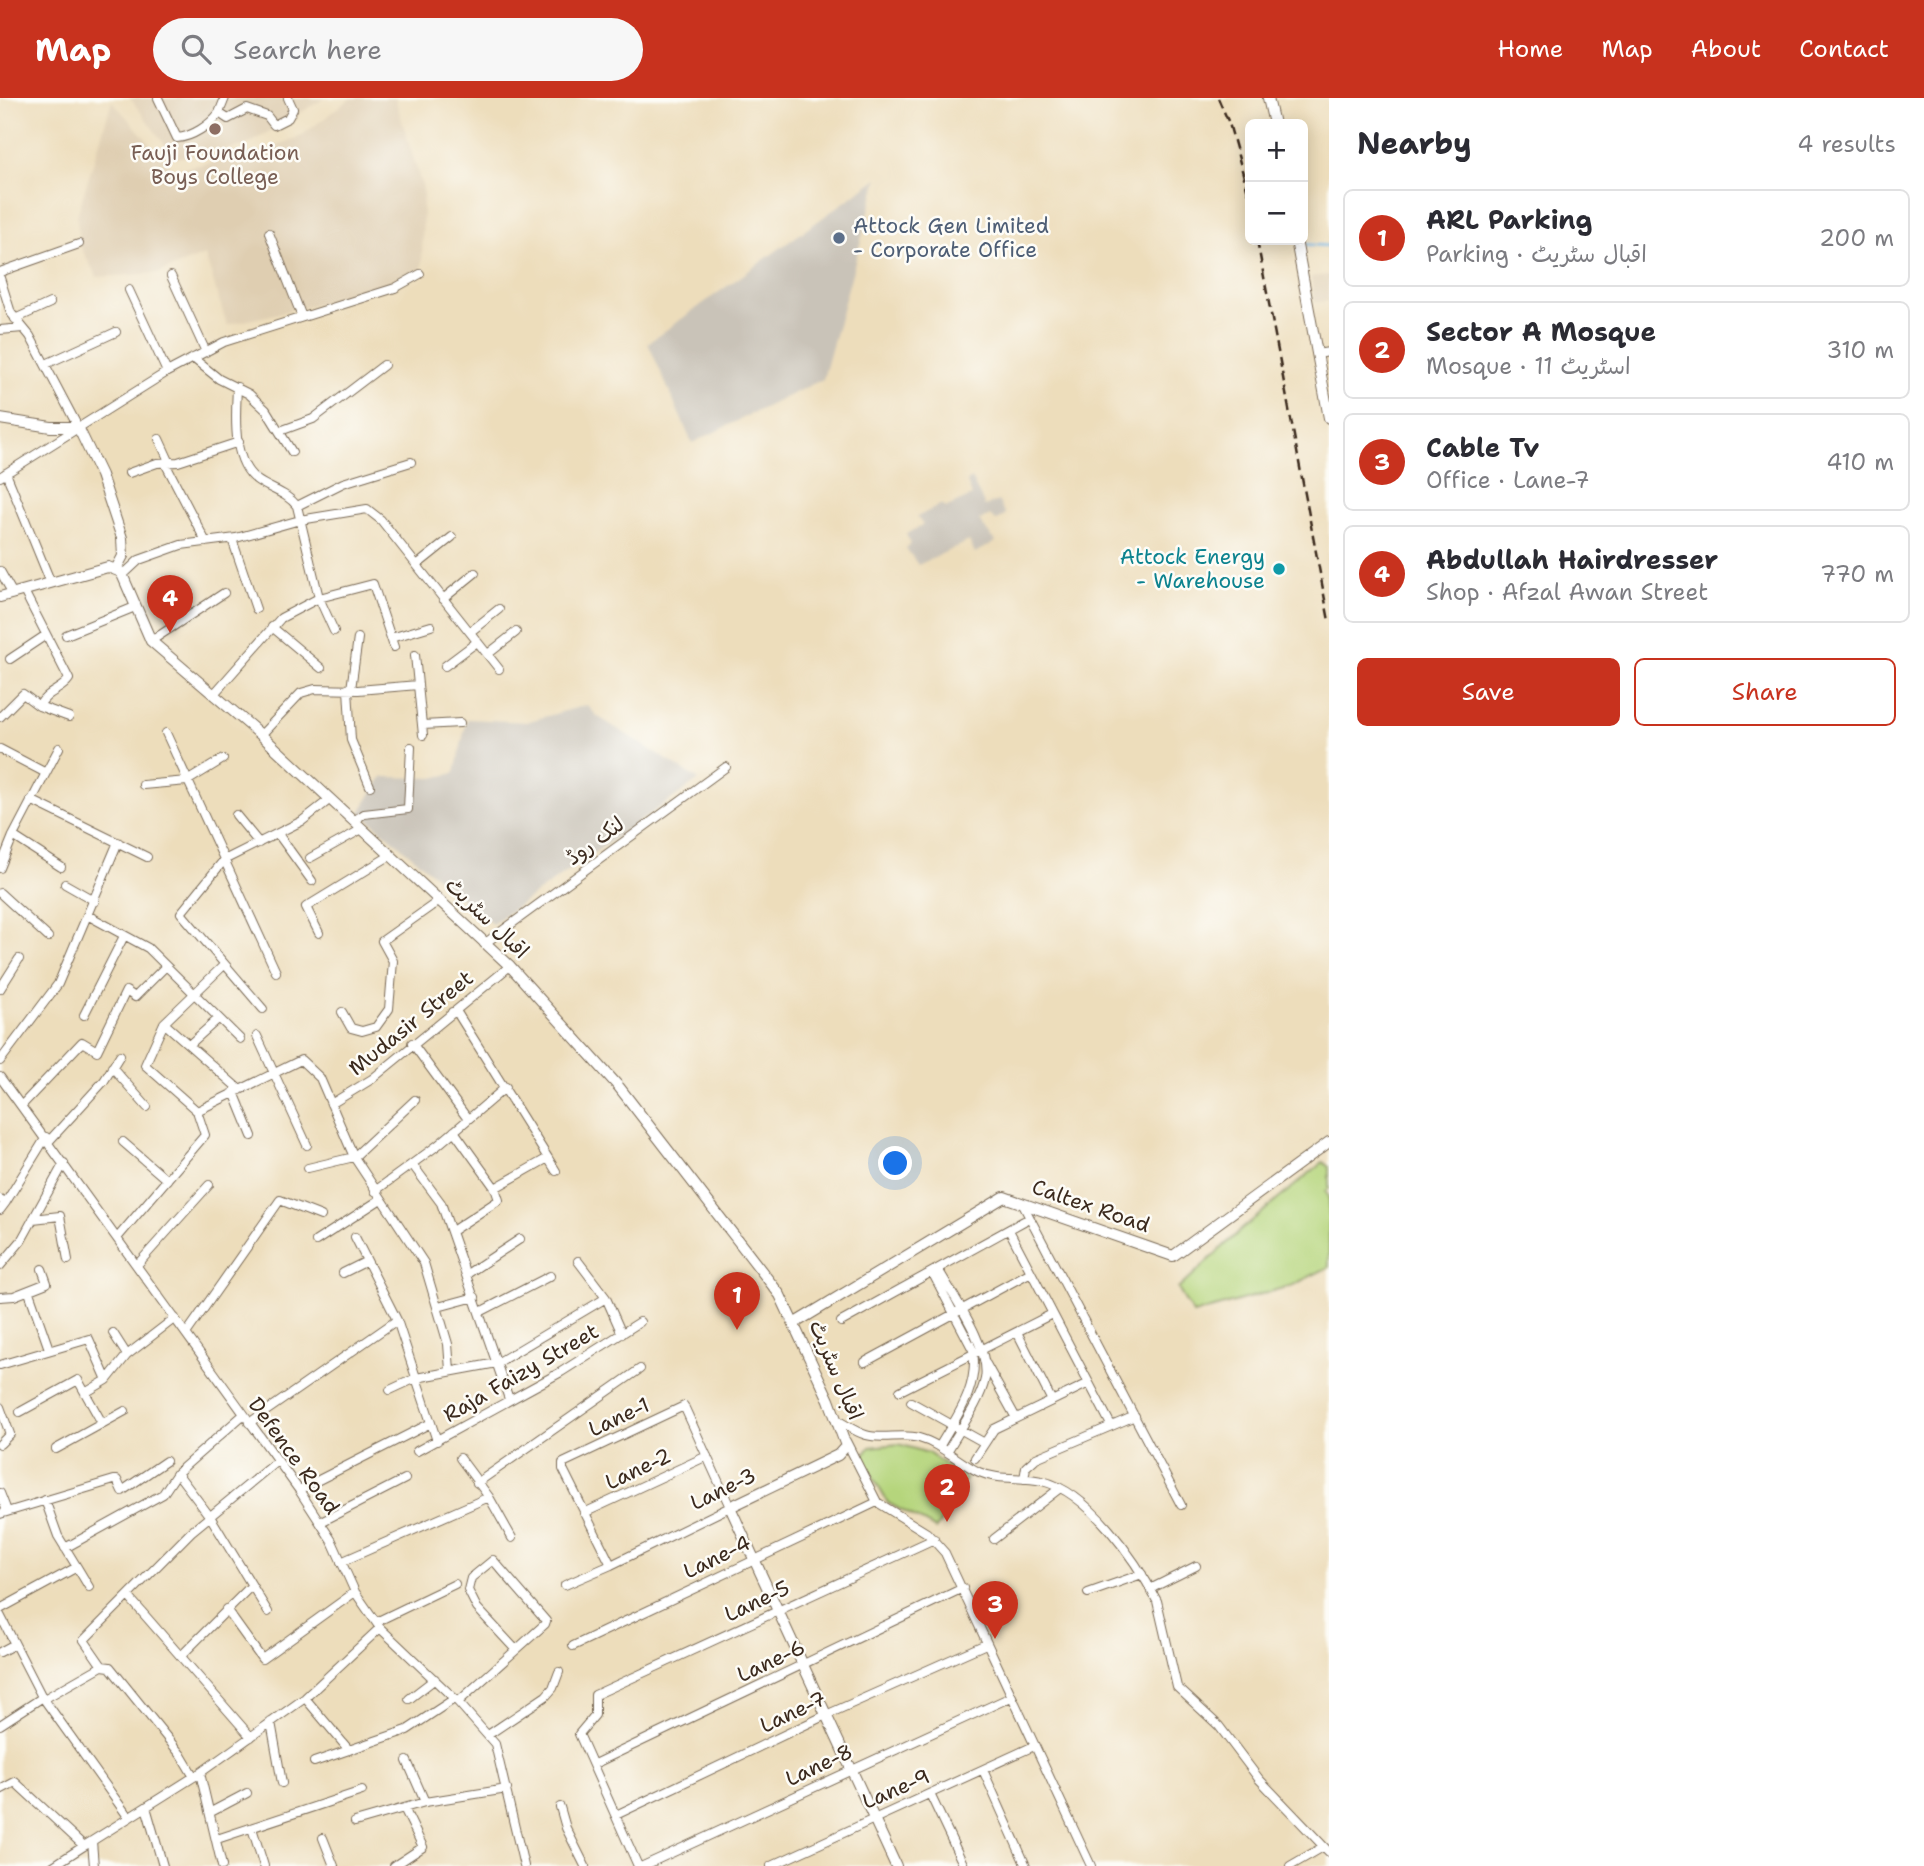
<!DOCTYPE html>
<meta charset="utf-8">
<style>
:root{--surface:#fff;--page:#f7f7f7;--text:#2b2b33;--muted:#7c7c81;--line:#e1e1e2;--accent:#c8321e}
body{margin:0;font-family:"Shantell Sans","Playpen Sans Arabic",sans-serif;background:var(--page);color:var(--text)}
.controls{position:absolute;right:21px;top:21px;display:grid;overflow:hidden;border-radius:10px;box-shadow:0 4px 18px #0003}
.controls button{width:63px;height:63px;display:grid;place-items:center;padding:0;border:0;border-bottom:2px solid var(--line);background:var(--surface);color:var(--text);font:35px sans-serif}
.you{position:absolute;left:896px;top:1066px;width:24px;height:24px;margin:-18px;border:5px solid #fff;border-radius:50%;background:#1a73e8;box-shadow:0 0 0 10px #1a73e833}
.badge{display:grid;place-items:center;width:46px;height:46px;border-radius:50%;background:var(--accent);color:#fff;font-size:23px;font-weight:700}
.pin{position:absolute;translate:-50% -58px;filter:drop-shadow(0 2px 4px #0008)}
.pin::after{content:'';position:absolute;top:37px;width:24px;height:21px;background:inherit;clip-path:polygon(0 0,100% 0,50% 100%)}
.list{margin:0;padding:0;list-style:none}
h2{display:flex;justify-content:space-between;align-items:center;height:91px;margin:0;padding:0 28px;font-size:30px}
h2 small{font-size:23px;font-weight:400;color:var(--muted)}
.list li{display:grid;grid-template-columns:46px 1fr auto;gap:21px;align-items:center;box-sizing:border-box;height:98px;margin:0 14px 14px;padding:0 14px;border:2px solid var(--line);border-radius:10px}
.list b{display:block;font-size:26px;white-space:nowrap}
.list p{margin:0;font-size:23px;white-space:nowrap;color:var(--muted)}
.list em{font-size:23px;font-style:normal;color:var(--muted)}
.actions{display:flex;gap:14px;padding:21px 28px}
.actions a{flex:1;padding:16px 0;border:2px solid var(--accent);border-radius:10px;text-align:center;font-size:24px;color:var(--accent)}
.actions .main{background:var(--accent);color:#fff}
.icon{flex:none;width:38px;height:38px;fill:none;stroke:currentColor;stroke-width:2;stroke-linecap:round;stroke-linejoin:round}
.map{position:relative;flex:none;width:1329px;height:1768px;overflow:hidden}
header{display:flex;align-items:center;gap:42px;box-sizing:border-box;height:98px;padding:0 35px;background:var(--accent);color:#fff}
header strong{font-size:33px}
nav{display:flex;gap:38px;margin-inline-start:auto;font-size:24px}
.search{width:490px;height:63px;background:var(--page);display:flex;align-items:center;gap:18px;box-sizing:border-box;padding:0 24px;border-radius:38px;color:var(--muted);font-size:26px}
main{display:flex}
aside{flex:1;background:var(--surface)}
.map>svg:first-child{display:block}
.built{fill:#dfceb1}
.industrial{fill:#c9c3b8}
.green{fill:#b5d57c;stroke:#78804d;stroke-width:2}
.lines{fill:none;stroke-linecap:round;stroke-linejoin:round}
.stream{stroke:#6eb6e6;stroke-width:2.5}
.minor-casing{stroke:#796955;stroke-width:10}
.tertiary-casing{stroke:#796955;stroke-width:12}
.minor{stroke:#fff;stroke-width:8}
.tertiary{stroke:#fff;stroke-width:10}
.rail{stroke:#3b2a1e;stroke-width:2.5;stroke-dasharray:10 5;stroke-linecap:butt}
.education-dot{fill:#8d6e63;stroke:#fdfcf7;stroke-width:2.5}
.service-dot{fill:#5c6f8a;stroke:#fdfcf7;stroke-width:2.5}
.culture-dot{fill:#0f9aa8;stroke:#fdfcf7;stroke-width:2.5}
.labels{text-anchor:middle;stroke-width:5;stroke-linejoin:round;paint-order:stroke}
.education-label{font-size:21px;fill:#785e54;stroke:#fdfcf7}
.service-label{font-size:21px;fill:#4e5e75;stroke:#fdfcf7;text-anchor:start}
.culture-label{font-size:21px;fill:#0d838f;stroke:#fdfcf7;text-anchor:end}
.street-label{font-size:21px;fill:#3b2a1e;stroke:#fdfcf7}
</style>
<header>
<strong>Map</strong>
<div class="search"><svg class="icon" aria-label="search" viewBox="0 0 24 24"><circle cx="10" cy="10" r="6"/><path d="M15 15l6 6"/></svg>Search here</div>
<nav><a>Home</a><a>Map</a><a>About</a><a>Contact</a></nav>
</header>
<main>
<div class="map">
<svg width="1329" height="1768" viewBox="0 0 1329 1768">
<rect width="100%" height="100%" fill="#fdfcf7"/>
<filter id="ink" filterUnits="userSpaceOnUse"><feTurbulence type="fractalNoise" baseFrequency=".0143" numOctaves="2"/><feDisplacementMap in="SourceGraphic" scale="14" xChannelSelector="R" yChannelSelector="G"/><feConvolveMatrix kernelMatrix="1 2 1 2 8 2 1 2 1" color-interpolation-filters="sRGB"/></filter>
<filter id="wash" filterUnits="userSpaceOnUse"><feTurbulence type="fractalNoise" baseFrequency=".00686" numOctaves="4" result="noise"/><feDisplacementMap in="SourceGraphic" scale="28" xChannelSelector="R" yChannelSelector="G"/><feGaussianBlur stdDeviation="1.57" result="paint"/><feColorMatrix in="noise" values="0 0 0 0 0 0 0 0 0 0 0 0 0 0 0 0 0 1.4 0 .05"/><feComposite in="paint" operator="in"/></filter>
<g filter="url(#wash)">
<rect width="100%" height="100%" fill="#edddbb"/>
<path class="built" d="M130,0h195l-80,48 -70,12z
M351,0h44l28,91 -1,81 -39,19 -156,36 -22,-70 -46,18 -62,4 -18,-33 -2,-28 35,-115 62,69 81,-16 46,-18z
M1329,177v26l-15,1 -3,-25z"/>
<path class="industrial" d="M878,80l-55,201 -131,64 -44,-100z
M971,380l14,28 13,-5 8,13 -10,7 -6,-6 -11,6 17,21 -21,11 -6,-12 -51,24 -12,-17 5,-4 -5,-10 17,-9 -6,-8 25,-13 3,4 27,-12 -5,-14z
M587,607l10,11 102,64 -207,144 -132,-112 22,-35 51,1 22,-5 12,-54 59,3z"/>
<path class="green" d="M1323,1064l6,5v22l-3,2 3,7v69l-36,18 -100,29 -15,-25 63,-59z
M899,1346l29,9 38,26 -30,50 -48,-26 -26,-45 8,-11z"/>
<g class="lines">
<path class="stream" d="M1299,146l30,2"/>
</g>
</g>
<g filter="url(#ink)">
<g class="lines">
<g class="minor-casing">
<path id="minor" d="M158,0l19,40c15,-1 33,-13 42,-25
M225,0l-6,15 9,6 19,-10 20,7 7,9 14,-7 5,-9 -5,-11
M269,135l33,84
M0,174l79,-28
M171,178l35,76
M0,180l11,35 19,23 48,91
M129,192l38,82
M15,221l35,-16
M0,232l23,-2
M1317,256l12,-2
M193,260l26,21 30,15 17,16 26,42
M46,266l70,-32
M237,289c-1,27 -6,74 20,93 14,10 29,12 40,26l22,92 15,33
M280,333l33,-12 71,-54
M159,341l11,24
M165,365l41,79
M6,375l45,110
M129,375l28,-10 21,-1 61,-20
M0,379l167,-105 57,-30 171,-54 25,-14
M297,408l46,-23 68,-21
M232,441l24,70
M417,467l35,-28
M0,473l13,23
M123,477l16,-15 42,-15 55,-7 64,-18 67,-11 14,11 118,149
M24,493l45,88c-8,12 -21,11 -30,27l30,11
M443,501l32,-26
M272,529l49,41
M470,534l29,-23
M66,537l69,-28
M391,540l40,-12
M151,543l73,-48
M488,556l28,-22
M415,557l8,80
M10,561l36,-24
M445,568l32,-24
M348,591l3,51 19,46
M351,591l7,-51
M213,597l68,-77 38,-20 54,-14 21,63
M0,619l23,-23 16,12
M423,627l37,-2
M166,635l110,239
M261,637l40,-42 14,-4 43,1 60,-5
M0,651l46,24
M143,687l44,-4 36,-22
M31,702l116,57
M236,717l23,28
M353,723l11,-7 44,-5 3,-62
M278,736l34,47
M13,738l48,31
M310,760l52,-29
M0,770l13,-32 46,-88
M65,786l30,17
M0,795l48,44
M89,818l59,32 92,91
M319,835l-13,-26 85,-52
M484,846l242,-177
M0,891l19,-30
M263,911l-82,-96 43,-53 78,-39 27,-21
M342,914l9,16 11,3 14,-4 13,-18 4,-48 -11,-20 58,-41
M452,914l6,2 90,144 -53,30
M84,917l40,-79
M164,925l76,67
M257,938l50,109
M412,945l55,75
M189,947l29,-26
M0,963l58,-77 60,-142
M112,969l35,40
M0,979l299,413 33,51 23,51 25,36 78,74 37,42 29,122
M234,994l18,44
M331,1006l41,-25 138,-113
M22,1007l60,-63 15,9 29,-60 9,6 31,-31
M197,1013l104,-51 19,18 34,79 70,106 24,81 2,26
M49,1043l55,-60 16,-26
M123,1044l44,38
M548,1060l8,13
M412,1066l29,39 68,196
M308,1070l46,-11 61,-57
M375,1093l63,-46 68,-58
M0,1101l6,3 -6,8
M6,1104l40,-65
M1022,1105l159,302
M33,1121l27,-3 8,44
M1009,1132l102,195
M452,1133l47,-31 -4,-12 -41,-57
M118,1139l87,-102 -8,-24 -52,-46 19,-42 60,-58
M355,1139l42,83 40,121
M316,1143l65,-42
M578,1163l28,37 16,36
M137,1167l72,-80
M0,1168l21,-25 43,-78
M938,1171c15,27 53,79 47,110 -5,24 -26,51 -38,73
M932,1174l41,78c6,38 -16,66 -34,97
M343,1175l24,-12
M467,1176l53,-35
M29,1194l20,57
M0,1199l14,-1 33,-13 -5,-14
M438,1209l37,-10
M480,1214l70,-36
M841,1224l183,-101
M1017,1234l35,69
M113,1235l14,22
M186,1236l94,-134 41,16
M865,1264l166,-90
M986,1266l30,54
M0,1267l89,-26 18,41
M390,1292l26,-12 81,-15 109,-65
M900,1293l152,-77
M85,1295l22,-13 20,-25 48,-37
M911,1304l72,40
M0,1309l10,27 -10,10
M20,1314l58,-32 24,43
M837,1322c9,5 19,12 29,15 16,5 36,-2 53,3 22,6 39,24 60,34 20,9 42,4 63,9 47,11 94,79 115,120l20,86 42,39 40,53 70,73
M249,1325l148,-103
M846,1343l31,61 50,31 18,20 146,313
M56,1351l69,-38
M417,1353l144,-79 79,-50
M460,1360l29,39
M975,1360l19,-29 95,-46
M177,1375l34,45 57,94
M1024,1381l2,-12 10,-9 99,-42
M477,1385l163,-114
M299,1392l132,-67
M0,1395l7,18
M45,1402l13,36 19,31
M584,1415l123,-57
M0,1416l114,-34h3l5,11 44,-30
M321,1424l84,-43
M994,1441l66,-51
M65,1450l98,-54 14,-21 66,-58
M341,1464l148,-65 23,41
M565,1487l46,-20 -48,-96v-6l121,-57 46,101 -119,58
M1150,1491l46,-23
M1088,1495l54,-19
M128,1498l123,141
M0,1511l77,-42 12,20
M226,1511l36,50 93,-67
M0,1517l41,80 88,123
M376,1524l79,-38
M573,1548l304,-144
M0,1554l13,-7
M181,1558l70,-70
M102,1568l-18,-26 107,-108 86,-71
M305,1600l44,52
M44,1601l58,-33 8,1 71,88 13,22
M409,1601l26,-20
M458,1604l87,-78 1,-3 -53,-61 -22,18 -3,12 9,18 39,42
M271,1624l11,61
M0,1627l43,-28
M488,1637l58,-39 7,-8 6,-16
M407,1663l18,41
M314,1664l93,-32 47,-31
M594,1666l369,-176
M983,1672l43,96
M200,1675l22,93
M0,1692l15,-8 69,64 116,-73 105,-75 75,-70
M930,1696l34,72
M146,1709l17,59
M560,1709l6,21 19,38
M211,1714l36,-19
M616,1717l210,-100 160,-71
M355,1724l70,-20 82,-13
M252,1730l12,38
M323,1740l11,28
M217,1741l145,-48
M92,1743l2,25
M53,1768l31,-20
M394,1768l29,-19 -19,-39
M638,1768l-59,-132 16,-19v-20l339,-156
M643,1768l368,-169
M771,1768l263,-120
M1290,1768l33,-19"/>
</g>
<g class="tertiary-casing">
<path id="tertiary" d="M1268,0l6,26
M1296,142l33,178
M0,321l51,8h27l23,48 21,63 1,18 -7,13
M0,499l108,-30 13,5 30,69 110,94 249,231 109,121 161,208 49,105 17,46 -8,9 -108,52 166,359
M795,1225l209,-126 169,59 156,-114"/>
</g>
<use href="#minor" class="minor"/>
<use href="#tertiary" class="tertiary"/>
<path class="rail" d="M1218,0l11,25 21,76
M1257,142l72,381"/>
</g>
</g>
<circle class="education-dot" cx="215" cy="31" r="7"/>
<circle class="service-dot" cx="839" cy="140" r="7"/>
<circle class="culture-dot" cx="1279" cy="471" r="7"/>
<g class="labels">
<g class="education-label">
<text x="215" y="62">Fauji Foundation<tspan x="215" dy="24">Boys College</tspan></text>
</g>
<g class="service-label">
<text x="853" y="135">Attock Gen Limited<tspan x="853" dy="24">- Corporate Office</tspan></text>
</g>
<g class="culture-label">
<text x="1265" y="466">Attock Energy<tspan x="1265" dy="24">- Warehouse</tspan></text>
</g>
<g class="street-label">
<text transform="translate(595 743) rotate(-36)" y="7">لنک روڈ</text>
<text transform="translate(487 820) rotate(44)" y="7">اقبال سٹریٹ</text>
<text transform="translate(411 925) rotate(-39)" y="7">Mudasir Street</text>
<text transform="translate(1091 1108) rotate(19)" y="7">Caltex Road</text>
<text transform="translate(836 1272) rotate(67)" y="7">اقبال سٹریٹ</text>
<text transform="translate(521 1275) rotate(-30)" y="7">Raja Faizy Street</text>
<text transform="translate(619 1319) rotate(-25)" y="7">Lane-1</text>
<text transform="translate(294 1358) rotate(54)" y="7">Defence Road</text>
<text transform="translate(638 1371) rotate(-25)" y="7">Lane-2</text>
<text transform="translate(723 1391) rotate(-26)" y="7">Lane-3</text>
<text transform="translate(717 1459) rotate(-26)" y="7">Lane-4</text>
<text transform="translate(757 1503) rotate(-25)" y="7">Lane-5</text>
<text transform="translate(771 1563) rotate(-25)" y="7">Lane-6</text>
<text transform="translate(793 1614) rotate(-25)" y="7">Lane-7</text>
<text transform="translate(819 1667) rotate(-25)" y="7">Lane-8</text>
<text transform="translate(896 1691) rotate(-23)" y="7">Lane-9</text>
</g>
</g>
</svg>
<div class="controls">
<button>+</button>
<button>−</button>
</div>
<div class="you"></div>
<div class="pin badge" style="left:737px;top:1232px">1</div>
<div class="pin badge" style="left:947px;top:1424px">2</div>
<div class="pin badge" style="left:995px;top:1541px">3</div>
<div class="pin badge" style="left:170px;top:535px">4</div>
</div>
<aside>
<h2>Nearby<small>4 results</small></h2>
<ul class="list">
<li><span class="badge">1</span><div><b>ARL Parking</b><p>Parking · اقبال سٹریٹ</p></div><em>200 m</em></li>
<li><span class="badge">2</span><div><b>Sector A Mosque</b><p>Mosque · اسٹریٹ 11</p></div><em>310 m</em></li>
<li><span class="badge">3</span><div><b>Cable Tv</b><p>Office · Lane-7</p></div><em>410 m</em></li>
<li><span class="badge">4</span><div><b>Abdullah Hairdresser</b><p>Shop · Afzal Awan Street</p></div><em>770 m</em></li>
</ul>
<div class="actions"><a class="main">Save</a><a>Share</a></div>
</aside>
</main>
